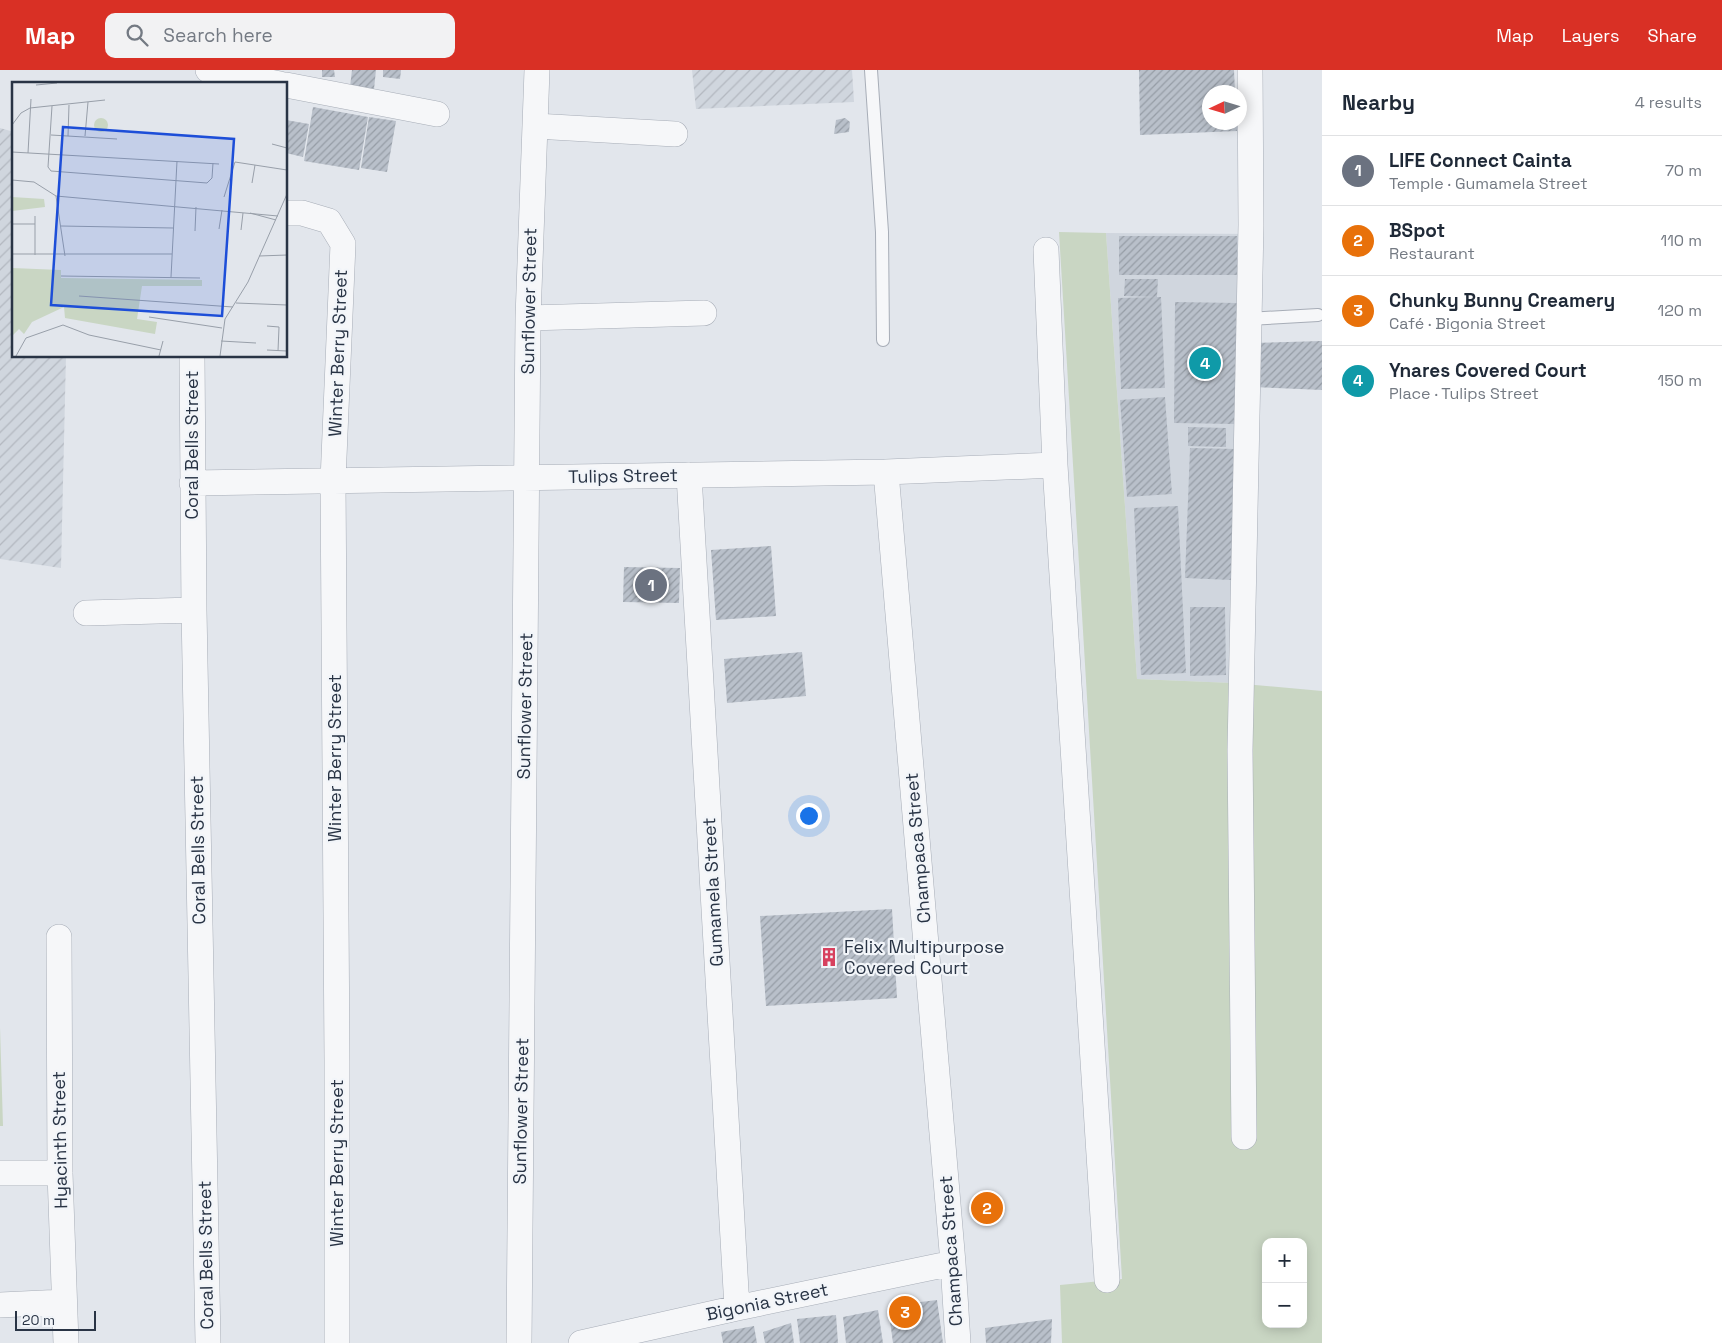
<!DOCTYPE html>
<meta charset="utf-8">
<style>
:root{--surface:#fff;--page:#f2f2f3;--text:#1f2937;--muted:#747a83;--line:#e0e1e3;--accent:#d93025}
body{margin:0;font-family:"Space Grotesk",sans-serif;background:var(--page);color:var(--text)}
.controls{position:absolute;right:15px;bottom:15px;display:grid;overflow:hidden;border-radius:10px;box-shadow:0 2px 12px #0003}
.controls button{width:45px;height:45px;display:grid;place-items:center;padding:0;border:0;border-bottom:1px solid var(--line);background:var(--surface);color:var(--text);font:25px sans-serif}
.compass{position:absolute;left:1202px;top:15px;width:45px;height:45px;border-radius:50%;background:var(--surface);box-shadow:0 2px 12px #0003;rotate:266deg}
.scale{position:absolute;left:15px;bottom:12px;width:81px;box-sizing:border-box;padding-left:5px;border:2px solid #293445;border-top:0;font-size:14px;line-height:18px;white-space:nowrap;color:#293445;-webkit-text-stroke:4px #f2f5f9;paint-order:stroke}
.you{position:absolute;left:808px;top:745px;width:18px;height:18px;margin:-12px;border:4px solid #fff;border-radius:50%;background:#1a73e8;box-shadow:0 0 0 8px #1a73e833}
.badge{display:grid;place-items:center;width:32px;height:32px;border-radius:50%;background:var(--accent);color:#fff;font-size:16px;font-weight:700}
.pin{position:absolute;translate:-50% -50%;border:2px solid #fff;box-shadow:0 1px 5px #0006}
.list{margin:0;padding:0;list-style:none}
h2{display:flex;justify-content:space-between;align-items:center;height:65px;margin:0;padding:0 20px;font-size:21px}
h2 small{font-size:16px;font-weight:400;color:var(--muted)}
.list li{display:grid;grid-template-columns:32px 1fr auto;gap:15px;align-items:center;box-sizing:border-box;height:70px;padding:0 20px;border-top:1px solid var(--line)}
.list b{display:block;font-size:19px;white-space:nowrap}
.list p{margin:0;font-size:16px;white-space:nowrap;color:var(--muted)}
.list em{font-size:16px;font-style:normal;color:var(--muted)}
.icon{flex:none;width:28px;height:28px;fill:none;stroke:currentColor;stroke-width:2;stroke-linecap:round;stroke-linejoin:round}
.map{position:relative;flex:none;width:1322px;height:1273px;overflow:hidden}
header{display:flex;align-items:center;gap:30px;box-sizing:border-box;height:70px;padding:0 25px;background:var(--accent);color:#fff}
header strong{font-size:24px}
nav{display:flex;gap:28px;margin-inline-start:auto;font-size:18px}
.search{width:350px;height:45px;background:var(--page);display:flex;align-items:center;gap:12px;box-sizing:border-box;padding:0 18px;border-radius:10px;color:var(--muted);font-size:19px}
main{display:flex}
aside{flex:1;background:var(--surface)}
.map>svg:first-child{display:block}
.built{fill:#d0d6de}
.industrial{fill:url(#industrial-furrows)}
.green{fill:#c9d6c3;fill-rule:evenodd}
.building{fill:url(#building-hatch)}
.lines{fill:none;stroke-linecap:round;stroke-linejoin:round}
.lane-casing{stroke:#a7adb7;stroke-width:14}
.street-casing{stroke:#a7adb7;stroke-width:26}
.lane{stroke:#f6f7f9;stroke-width:12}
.street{stroke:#f6f7f9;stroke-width:25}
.labels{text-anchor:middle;stroke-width:4.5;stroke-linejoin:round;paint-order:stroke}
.street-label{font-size:18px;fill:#293445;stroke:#f2f5f9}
.poi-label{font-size:18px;fill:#293445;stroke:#f2f5f9;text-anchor:start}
.inset-road{fill:none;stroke:#989fa9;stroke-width:1}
.view{fill:#1d4ed8;fill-opacity:0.15;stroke:#1d4ed8;stroke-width:2.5}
.inset-edge{fill:none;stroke:#293445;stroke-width:2.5}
</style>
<header>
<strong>Map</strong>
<div class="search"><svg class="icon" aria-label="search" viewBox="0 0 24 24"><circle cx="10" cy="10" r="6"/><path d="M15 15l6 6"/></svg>Search here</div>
<nav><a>Map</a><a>Layers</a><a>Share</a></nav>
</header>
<main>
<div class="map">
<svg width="1322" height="1273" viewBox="0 0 1322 1273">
<defs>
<pattern id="industrial-furrows" width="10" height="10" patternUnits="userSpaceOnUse" patternTransform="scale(1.25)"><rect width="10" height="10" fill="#d0d6de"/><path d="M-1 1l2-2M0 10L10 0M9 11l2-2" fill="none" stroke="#b3b8c0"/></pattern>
<pattern id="building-hatch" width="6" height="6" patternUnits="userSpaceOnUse" patternTransform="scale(1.25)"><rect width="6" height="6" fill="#b9c0ca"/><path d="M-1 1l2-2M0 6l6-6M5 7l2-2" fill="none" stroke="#969da6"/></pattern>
</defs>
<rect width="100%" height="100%" fill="#e2e6ec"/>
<path class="built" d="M1106,163l151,1 -24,449 -96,-4z"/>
<path class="industrial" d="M692,0h160l2,32 -158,7z
M0,58l14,4v224h52l-5,212 -61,-9z"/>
<path class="green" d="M1059,162l47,1 31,446 96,4 89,8v652h-260l-2,-58 62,-6zM1266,1172h37v82h-37z
M0,957l3,99h-3z"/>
<path class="building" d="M322,0h12l1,7h-13z
M352,0h24l-2,19 -24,-2z
M383,0h18l-1,9 -17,-2z
M1139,0h95l1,22h-25v30h27v9l-97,4z
M313,37l55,10 -9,53 -55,-9z
M369,47l27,4 -9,51 -26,-4z
M845,48l5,4 -1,10 -15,2 2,-14z
M286,50l23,4 -6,33 -17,-4z
M1119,166h118v39h-118z
M1125,209h33l-1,18 -33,-1z
M1157,227h4l4,91 -44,1 -3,-91z
M1175,232l62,1 -2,121 -61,-1z
M1322,271v49l-70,-3 -1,-44z
M1165,327l7,97 -45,3 -7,-97z
M1188,357l38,1v19l-38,-1z
M1190,378l46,1 -5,131 -46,-2z
M1178,436l8,167 -45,2 -7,-167z
M771,476l5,70 -60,4 -5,-70z
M624,497l56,1 -1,35 -56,-1z
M1190,537h35l1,68 -36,1z
M802,582l4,44 -79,7 -3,-44z
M892,839l5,89 -131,8 -6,-90z
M937,1230l6,43h-50l-5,-37z
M878,1240l5,33h-37l-3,-26z
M836,1245l2,28h-38l-3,-24z
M1052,1249l-1,24h-65l-1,-15z
M791,1253l3,20h-29l-2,-11z
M754,1256l3,17h-34l-2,-11z"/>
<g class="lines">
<g class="lane-casing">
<path id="lane" d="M871,0l11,162 1,108
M1248,249l70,-4"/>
</g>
<g class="street-casing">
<path id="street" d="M208,0l72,14
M286,15l151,29
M535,56l140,8
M286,143h16l27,8 14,23 -10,237 4,580v282
M1046,180l9,215 52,815
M528,248l176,-5
M192,286l2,254 14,733
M886,402l67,791 5,80
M689,405l48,833
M192,413l694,-11 169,-7
M86,543l108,-3
M59,867l1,236 6,170
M1244,1067l-4,-387 11,-525 -1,-155
M0,1103h60
M0,1235l64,-3
M519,1273l9,-1025 9,-248
M581,1273l156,-35 216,-45"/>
</g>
<use href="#lane" class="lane"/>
<use href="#street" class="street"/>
</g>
<defs>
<g id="building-bare" transform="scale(1.5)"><path d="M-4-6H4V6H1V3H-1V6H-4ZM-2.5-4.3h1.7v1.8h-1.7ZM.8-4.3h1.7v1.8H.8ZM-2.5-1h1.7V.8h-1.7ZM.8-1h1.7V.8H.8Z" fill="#d7405e" stroke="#f2f5f9" stroke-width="2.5" paint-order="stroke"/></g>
</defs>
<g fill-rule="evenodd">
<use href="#building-bare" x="829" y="887"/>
</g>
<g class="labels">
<g class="street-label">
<text transform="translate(529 231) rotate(-89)" y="6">Sunflower Street</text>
<text transform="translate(338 283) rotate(-88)" y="6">Winter Berry Street</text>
<text transform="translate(192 375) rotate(-90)" y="6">Coral Bells Street</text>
<text transform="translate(623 406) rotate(-1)" y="6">Tulips Street</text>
<text transform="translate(525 636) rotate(-89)" y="6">Sunflower Street</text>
<text transform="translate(335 688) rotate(-90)" y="6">Winter Berry Street</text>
<text transform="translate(918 778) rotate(-95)" y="6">Champaca Street</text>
<text transform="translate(198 780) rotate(-91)" y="6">Coral Bells Street</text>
<text transform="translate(713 822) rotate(-93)" y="6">Gumamela Street</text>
<text transform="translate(521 1041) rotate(-89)" y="6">Sunflower Street</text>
<text transform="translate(60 1070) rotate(-91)" y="6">Hyacinth Street</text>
<text transform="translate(337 1093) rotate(-90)" y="6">Winter Berry Street</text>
<text transform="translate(951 1181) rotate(-94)" y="6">Champaca Street</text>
<text transform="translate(206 1185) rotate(-91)" y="6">Coral Bells Street</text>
<text transform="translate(767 1232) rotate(-12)" y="6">Bigonia Street</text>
</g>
<g class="poi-label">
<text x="844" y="883">Felix Multipurpose<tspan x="844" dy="21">Covered Court</tspan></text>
</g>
</g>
<g transform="translate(12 12)">
<rect width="275" height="275" fill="#e2e6ec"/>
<path d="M82 43a7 7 0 1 1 14 0a7 7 0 1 1-14 0ZM0,115l32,2 1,8 -33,4zM0,186l49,2v8l141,2v6h-60l-5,33 20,3 -2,12 -90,-16 -1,-11 -32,15 -8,12 -5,-5 -7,7z" fill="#c9d6c3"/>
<path class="inset-road" d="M24,3l21,-2M40,24l-4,61 3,4 156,12 5,-5 1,-15M0,43l9,-12 9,-5 75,-8M39,53l66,4M56,54l1,-31M73,54l3,-34M260,62l15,4M0,70l207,12M16,71l3,-54M0,98l22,2 22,14 222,20M240,101l3,-18M44,114l9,60M212,115l11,-35 52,8M238,131l26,7M23,134v39M0,142h23M49,144l112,2M207,147l3,-19M229,148l2,-17M183,149l1,-24M0,172h160M247,174l28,-1M49,194l139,2M159,195l6,-116M67,214l154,11M224,221l51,2M137,235l73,11M255,244l12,1 -1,24M209,259l35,2M255,268l20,1M4,274l10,-18 37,-13 26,10 72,15M147,274l4,-15M208,274l5,-37 23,-37 39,-88"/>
<path class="view" d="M51,45l171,12 -12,177 -171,-11z"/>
<rect width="275" height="275" class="inset-edge"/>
</g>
</svg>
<div class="controls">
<button>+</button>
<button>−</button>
</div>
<svg class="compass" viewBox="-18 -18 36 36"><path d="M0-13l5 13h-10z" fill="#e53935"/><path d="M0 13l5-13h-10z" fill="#747a83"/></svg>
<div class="scale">20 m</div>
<div class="you"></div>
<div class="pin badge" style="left:651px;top:515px;background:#6b7280">1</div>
<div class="pin badge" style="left:987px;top:1138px;background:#e8710a">2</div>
<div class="pin badge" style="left:905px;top:1242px;background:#e8710a">3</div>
<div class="pin badge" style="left:1205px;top:293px;background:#0f9aa8">4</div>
</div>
<aside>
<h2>Nearby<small>4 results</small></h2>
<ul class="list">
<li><span class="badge" style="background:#6b7280">1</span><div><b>LIFE Connect Cainta</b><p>Temple · Gumamela Street</p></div><em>70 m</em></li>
<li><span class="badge" style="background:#e8710a">2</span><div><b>BSpot</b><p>Restaurant</p></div><em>110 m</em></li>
<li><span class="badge" style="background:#e8710a">3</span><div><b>Chunky Bunny Creamery</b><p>Café · Bigonia Street</p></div><em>120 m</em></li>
<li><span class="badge" style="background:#0f9aa8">4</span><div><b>Ynares Covered Court</b><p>Place · Tulips Street</p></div><em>150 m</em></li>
</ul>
</aside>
</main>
